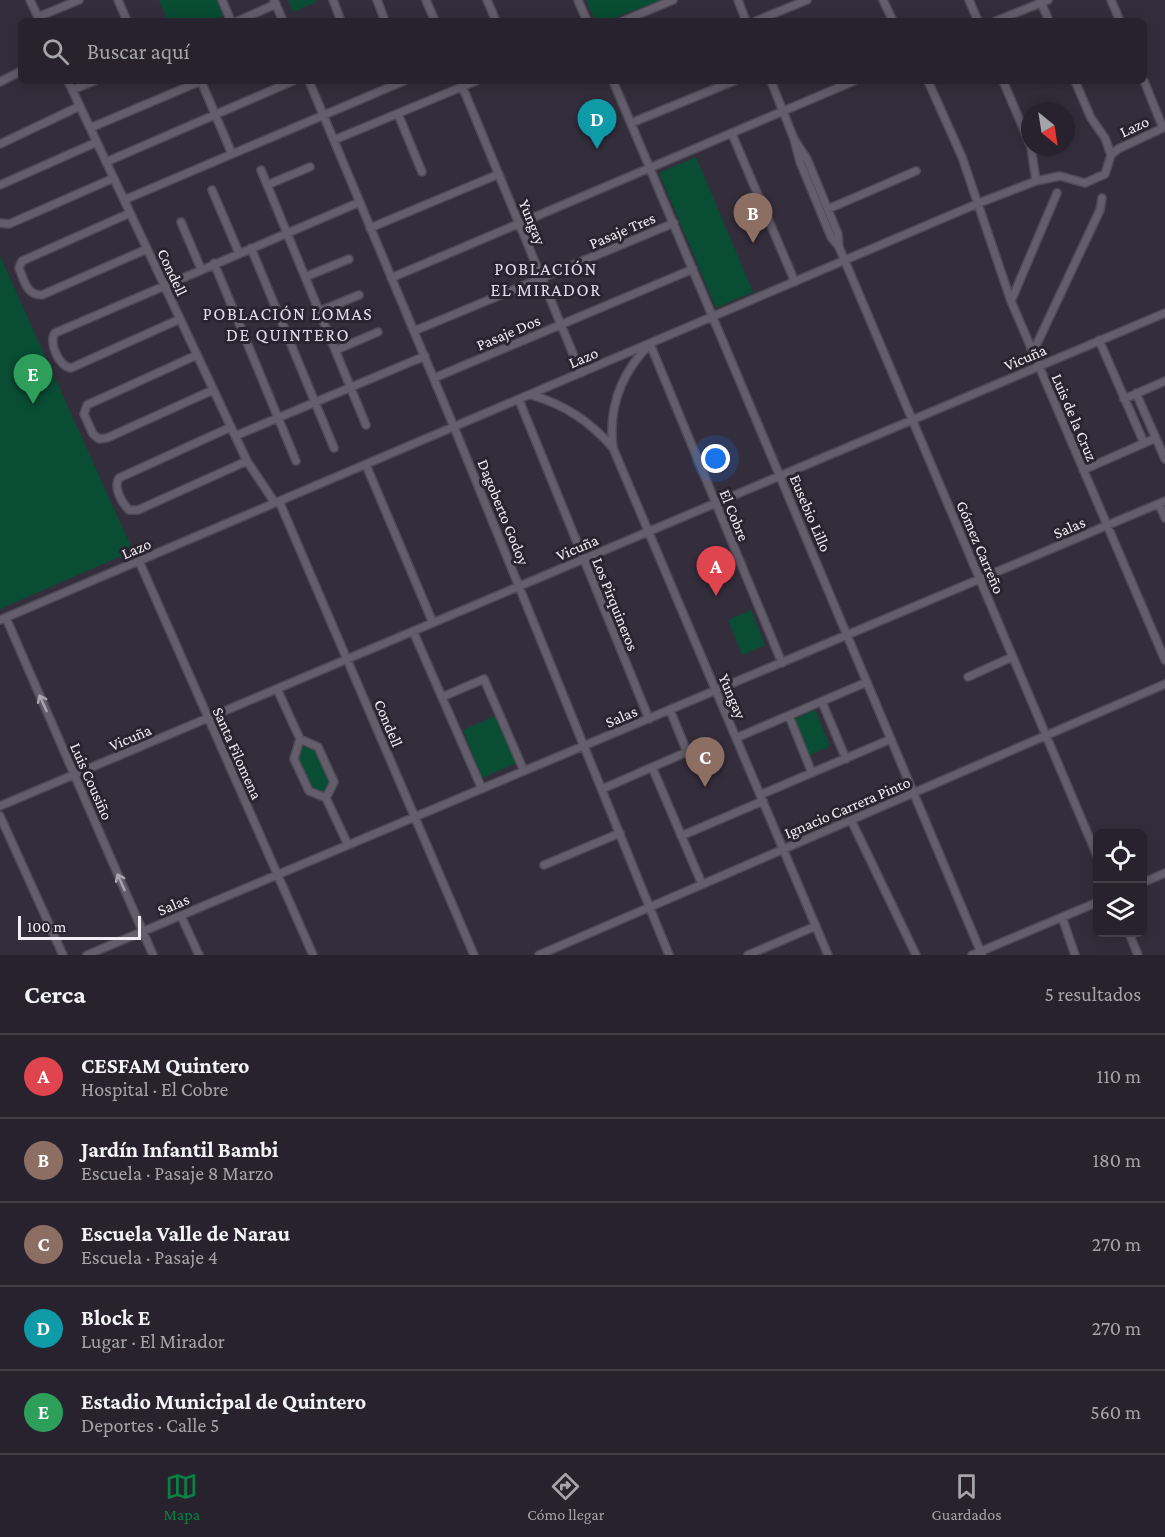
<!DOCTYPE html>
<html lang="es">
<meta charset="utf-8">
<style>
:root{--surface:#27222d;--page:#332f39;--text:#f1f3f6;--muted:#a4a4aa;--line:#433f49;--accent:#0b8043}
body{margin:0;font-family:"Crimson Pro",serif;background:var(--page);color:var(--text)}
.controls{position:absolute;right:18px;bottom:18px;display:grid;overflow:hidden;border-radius:9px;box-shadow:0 3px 15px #0003}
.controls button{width:54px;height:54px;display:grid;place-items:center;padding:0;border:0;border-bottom:2px solid var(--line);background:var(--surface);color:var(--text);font:30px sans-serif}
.compass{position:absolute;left:1021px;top:102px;width:54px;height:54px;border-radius:50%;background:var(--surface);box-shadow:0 3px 15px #0003;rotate:150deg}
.scale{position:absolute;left:18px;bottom:15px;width:123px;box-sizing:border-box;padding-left:6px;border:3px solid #f1edf6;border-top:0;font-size:16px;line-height:21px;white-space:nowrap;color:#f1edf6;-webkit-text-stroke:4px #2a2431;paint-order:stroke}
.you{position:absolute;left:716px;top:459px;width:21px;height:21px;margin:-15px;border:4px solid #fff;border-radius:50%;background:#1a73e8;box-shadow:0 0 0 9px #1a73e833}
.badge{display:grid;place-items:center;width:39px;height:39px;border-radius:50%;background:var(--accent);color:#fff;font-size:20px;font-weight:700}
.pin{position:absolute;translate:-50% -50px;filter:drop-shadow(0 2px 3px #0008)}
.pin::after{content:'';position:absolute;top:32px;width:21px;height:18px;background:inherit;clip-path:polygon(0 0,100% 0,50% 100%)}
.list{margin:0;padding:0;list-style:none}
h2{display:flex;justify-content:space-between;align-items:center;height:78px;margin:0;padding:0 24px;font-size:26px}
h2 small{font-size:20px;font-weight:400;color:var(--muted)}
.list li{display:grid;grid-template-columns:39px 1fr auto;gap:18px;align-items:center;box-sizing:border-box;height:84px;padding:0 24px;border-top:2px solid var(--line)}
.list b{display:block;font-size:22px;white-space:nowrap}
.list p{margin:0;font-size:20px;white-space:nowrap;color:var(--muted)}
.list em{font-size:20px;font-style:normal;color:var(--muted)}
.icon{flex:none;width:33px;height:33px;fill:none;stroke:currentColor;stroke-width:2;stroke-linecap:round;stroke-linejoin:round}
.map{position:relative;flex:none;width:1165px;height:955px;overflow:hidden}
.search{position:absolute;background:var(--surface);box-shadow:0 3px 15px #0003;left:18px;right:18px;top:18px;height:66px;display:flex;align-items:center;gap:15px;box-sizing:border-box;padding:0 21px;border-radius:9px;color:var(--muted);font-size:22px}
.sheet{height:498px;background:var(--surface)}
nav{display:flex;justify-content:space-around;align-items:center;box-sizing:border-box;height:84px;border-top:2px solid var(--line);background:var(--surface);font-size:16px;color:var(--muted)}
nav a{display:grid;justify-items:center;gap:3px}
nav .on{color:var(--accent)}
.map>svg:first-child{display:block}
.green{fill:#094d35}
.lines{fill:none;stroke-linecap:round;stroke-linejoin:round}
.minor-casing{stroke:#4e4a55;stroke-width:10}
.minor{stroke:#635d6c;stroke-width:7}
.oneway{stroke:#aaa5b1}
.labels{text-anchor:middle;stroke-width:6;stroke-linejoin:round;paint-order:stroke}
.street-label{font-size:16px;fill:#f1edf6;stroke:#2a2431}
.neighbourhood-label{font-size:18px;letter-spacing:1.5px;fill:#e1daec;stroke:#2a2431}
</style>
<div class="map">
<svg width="1165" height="955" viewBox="0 0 1165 955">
<rect width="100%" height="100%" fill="#342e3c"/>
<path class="green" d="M159,0h58l6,16 -10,5h-45z
M288,0h28v2l-23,10z
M586,0h75l-55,21h-11z
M696,157l57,135 -37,16 -57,-135z
M0,256l133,295 -133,58z
M751,610l14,35 -23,10 -14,-35z
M815,710l15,36 -22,10 -15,-36z
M495,716l21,47 -34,15 -19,-48z
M301,745l16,6 14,31 -7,12 -12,-4 -15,-33z"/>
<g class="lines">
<g class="minor-casing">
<path id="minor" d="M30,0l9,19
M118,0l9,21
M222,0l9,21
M274,0l9,21
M333,0l8,21
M377,0l8,21
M426,0l9,21
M487,0l9,21
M578,0l9,21
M738,0l8,21
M883,0l10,21
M969,0l9,21
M1040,0l9,21
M1111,0l9,21
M38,17l41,-17
M238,21l38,-17
M623,21l50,-21
M756,21l51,-21
M996,21l52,-21
M68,81l179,380 28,42
M201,81l31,73
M309,81l145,346 215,528
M460,81l121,292
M613,81l369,874
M771,81l23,58 6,23 31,75 8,10
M928,81l34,76 49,144 154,359
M1003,81l27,63
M1075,81l16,37 14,20 6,17
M1144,81l19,47
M0,82l21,-11
M72,90l22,-9
M398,114l24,58
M631,123l103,-42
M90,128l111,-47
M732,134l63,148
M794,139l13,20 31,75 1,13 259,611
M334,140l142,-59
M0,144l80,-38
M1031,147l5,34
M106,162l187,-81
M261,170l105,255
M0,185l97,-43
M267,185l43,-18
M212,190l27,63
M124,200l280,-119
M828,209l88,-38
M130,213l-108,48 -3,7c5,12 7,27 23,27l105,-46
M181,222l20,47
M0,223l9,1 105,-46
M370,228l129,-54
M251,248l83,200
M214,263l82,198
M305,277l44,-18
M391,278l463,-197
M1011,301l46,-108
M320,311l39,-16
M180,319l-109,49c-12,-1 -23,-26 -16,-35l305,-131
M414,331l260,-108
M1099,340l45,103
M336,350l42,-18
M1033,352l67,-142 2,-12
M197,355l-110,50 -3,9 9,20 6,5 8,-1 106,-48
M434,378l259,-109
M1136,393l29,66
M531,395c33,9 59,26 82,53
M1124,399l41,-18
M519,400l130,319
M231,427l-112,51c-6,10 3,25 10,32h9l109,-49
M235,436l190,-80
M366,465l67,158
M1083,470l73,-32
M279,501l195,454
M1159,504l6,14
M139,561l174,394
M6,618l147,337
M0,620l979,-417 57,-22 24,-5 25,7 20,-9 6,-19 7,-6 47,-22
M413,631l69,158
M782,663l-132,-319c-29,29 -42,64 -37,104l215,507
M968,677l44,-20
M277,689l23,50 18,8 16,35 -8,16
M442,697l42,-18 40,92
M822,702l24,57
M789,716l23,57
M736,738l131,-56
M300,739l-6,20 15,32 17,7 22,47
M652,767l50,117
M602,789l85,-37 -17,-42
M760,795l131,-56
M0,806l1165,-493
M0,816l63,139
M851,820l65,135
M681,836l82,-35
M544,865l76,-32
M1142,883l23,-10
M181,916l18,39
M1062,917l13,38
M1129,933l9,22
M87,955l1078,-454
M539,955l626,-271
M748,955l68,-29
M972,955l126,-53"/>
</g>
<use href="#minor" class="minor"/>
</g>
<defs><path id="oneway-shaft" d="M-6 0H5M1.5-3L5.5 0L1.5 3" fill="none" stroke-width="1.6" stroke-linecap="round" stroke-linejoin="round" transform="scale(1.5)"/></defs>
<g class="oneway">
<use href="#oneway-shaft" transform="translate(43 703) rotate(-114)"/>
<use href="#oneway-shaft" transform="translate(121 882) rotate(-114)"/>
</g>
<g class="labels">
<g class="street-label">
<text transform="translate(1134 126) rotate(-25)" y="6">Lazo</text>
<text transform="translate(533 222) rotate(68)" y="6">Yungay</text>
<text transform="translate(622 230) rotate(-23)" y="6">Pasaje Tres</text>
<text transform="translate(173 272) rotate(65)" y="6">Condell</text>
<text transform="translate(508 332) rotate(-23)" y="6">Pasaje Dos</text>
<text transform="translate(583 357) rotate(-23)" y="6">Lazo</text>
<text transform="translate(1025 357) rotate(-23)" y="6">Vicuña</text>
<text transform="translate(1075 417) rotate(67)" y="6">Luis de la Cruz</text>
<text transform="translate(504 512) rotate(68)" y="6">Dagoberto Godoy</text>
<text transform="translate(811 513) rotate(67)" y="6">Eusebio Lillo</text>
<text transform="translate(735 515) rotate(68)" y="6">El Cobre</text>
<text transform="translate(1069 527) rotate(-23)" y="6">Salas</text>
<text transform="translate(577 547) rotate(-23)" y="6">Vicuña</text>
<text transform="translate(981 547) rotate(67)" y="6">Gómez Carreño</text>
<text transform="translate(136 548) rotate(-23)" y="6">Lazo</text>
<text transform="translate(616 604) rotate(68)" y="6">Los Pirquineros</text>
<text transform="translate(733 696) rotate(67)" y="6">Yungay</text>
<text transform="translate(621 716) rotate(-23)" y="6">Salas</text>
<text transform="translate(389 723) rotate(67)" y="6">Condell</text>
<text transform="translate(130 737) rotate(-23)" y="6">Vicuña</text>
<text transform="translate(238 753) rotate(66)" y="6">Santa Filomena</text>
<text transform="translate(92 781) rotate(66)" y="6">Luis Cousiño</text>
<text transform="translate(847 807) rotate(-23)" y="6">Ignacio Carrera Pinto</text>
<text transform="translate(173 904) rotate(-23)" y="6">Salas</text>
</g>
<g class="neighbourhood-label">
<text x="546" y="275">POBLACIÓN<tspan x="546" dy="21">EL MIRADOR</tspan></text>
<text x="288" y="320">POBLACIÓN LOMAS<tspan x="288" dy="21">DE QUINTERO</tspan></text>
</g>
</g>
</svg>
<div class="controls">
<button><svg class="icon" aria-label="locate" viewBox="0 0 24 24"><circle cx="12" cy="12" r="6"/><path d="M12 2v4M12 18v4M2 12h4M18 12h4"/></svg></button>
<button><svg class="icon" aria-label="layers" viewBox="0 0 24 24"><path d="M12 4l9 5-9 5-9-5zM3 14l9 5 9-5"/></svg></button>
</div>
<svg class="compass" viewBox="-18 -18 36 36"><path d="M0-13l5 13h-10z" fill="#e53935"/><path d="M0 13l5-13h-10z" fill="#a4a4aa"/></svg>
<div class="scale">100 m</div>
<div class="you"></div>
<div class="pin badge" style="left:716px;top:596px;background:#e0444e">A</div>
<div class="pin badge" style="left:753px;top:243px;background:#8d6e63">B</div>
<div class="pin badge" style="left:705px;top:787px;background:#8d6e63">C</div>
<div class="pin badge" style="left:597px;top:149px;background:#0f9aa8">D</div>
<div class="pin badge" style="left:33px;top:404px;background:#2e9e5b">E</div>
<div class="search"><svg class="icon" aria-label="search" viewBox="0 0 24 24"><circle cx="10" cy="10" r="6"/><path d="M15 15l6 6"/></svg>Buscar aquí</div>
</div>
<section class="sheet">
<h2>Cerca<small>5 resultados</small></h2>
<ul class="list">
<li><span class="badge" style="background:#e0444e">A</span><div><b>CESFAM Quintero</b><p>Hospital · El Cobre</p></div><em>110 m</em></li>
<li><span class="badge" style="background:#8d6e63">B</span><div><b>Jardín Infantil Bambi</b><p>Escuela · Pasaje 8 Marzo</p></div><em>180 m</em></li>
<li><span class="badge" style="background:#8d6e63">C</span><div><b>Escuela Valle de Narau</b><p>Escuela · Pasaje 4</p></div><em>270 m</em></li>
<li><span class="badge" style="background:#0f9aa8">D</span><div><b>Block E</b><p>Lugar · El Mirador</p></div><em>270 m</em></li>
<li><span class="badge" style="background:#2e9e5b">E</span><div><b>Estadio Municipal de Quintero</b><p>Deportes · Calle 5</p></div><em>560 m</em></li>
</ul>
</section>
<nav>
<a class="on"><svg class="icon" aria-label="map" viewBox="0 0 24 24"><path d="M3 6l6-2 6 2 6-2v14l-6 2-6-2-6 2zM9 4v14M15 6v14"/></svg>Mapa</a>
<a><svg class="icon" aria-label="directions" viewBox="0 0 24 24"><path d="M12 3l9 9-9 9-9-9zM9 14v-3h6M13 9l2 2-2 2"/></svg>Cómo llegar</a>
<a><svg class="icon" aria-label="saved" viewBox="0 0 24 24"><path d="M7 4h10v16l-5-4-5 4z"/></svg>Guardados</a>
</nav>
